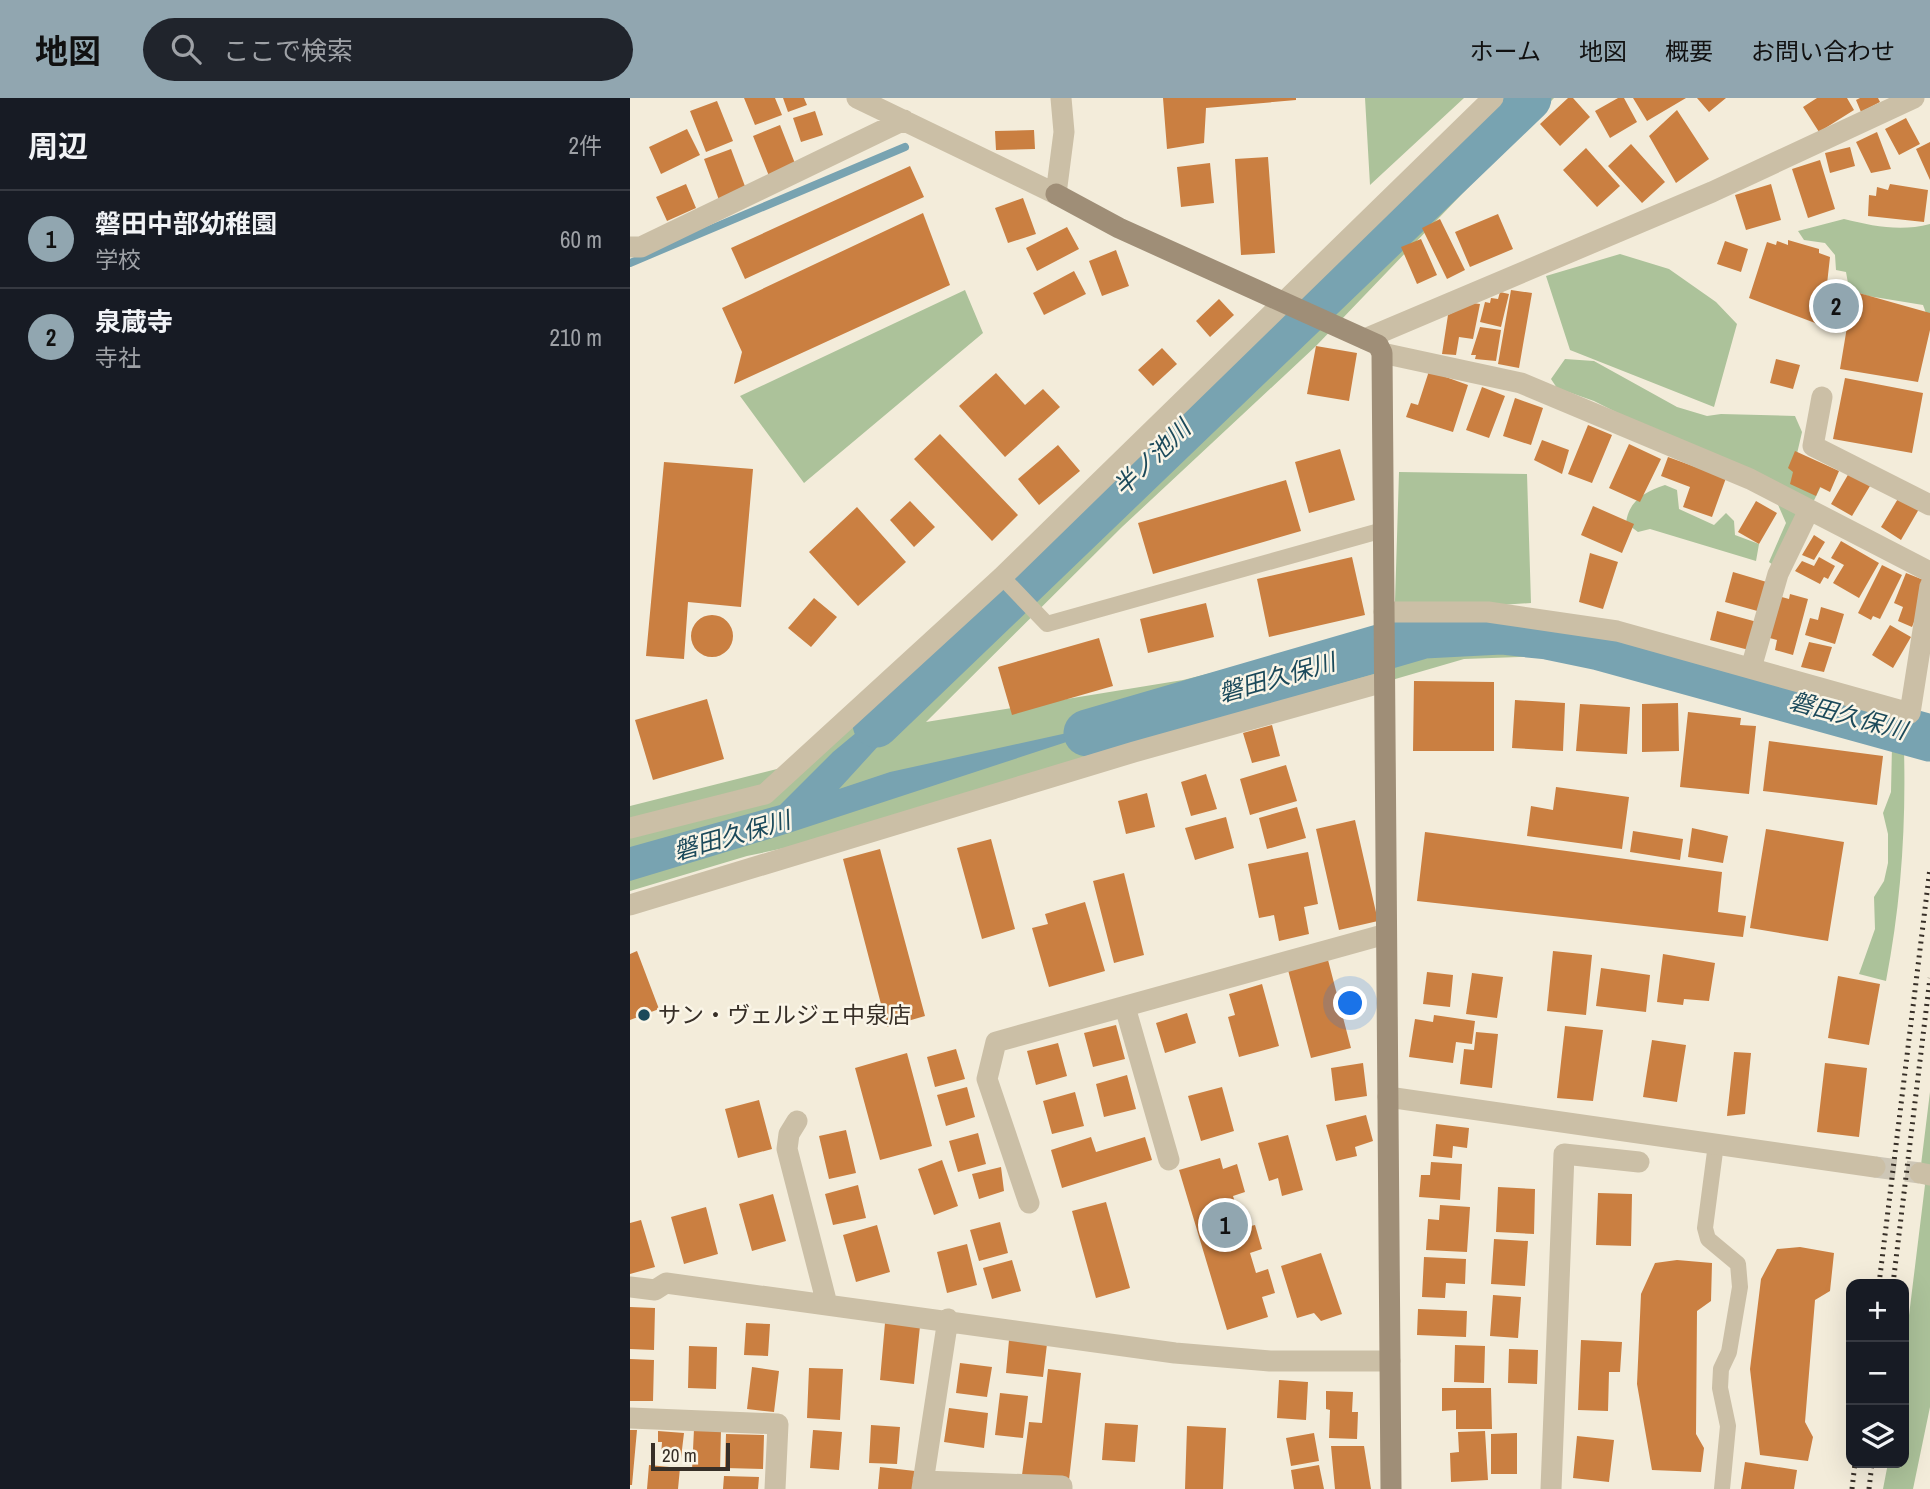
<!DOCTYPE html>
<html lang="ja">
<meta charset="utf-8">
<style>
:root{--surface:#171b24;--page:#20242c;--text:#f1f3f6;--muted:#9ea1a6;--line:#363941;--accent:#91a6b0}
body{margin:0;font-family:"Archivo Narrow","Noto Sans JP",sans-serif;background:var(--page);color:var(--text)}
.controls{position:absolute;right:21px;bottom:21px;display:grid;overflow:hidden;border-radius:14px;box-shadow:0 7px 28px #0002}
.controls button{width:63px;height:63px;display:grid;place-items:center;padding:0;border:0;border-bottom:2px solid var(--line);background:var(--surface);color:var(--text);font:35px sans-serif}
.scale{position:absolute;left:21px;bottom:18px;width:79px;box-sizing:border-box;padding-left:7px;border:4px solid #372f27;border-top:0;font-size:19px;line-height:24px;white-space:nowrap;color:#372f27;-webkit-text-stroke:5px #faf5e7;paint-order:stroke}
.you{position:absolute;left:721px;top:906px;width:24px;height:24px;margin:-18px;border:5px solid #fff;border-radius:50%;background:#1a73e8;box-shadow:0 0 0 10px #1a73e833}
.badge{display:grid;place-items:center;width:46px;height:46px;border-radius:50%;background:var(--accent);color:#111;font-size:23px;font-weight:700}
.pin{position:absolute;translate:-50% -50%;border:4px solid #fff;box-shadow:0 2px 7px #0006}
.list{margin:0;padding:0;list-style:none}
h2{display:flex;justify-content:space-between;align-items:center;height:91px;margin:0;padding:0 28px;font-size:30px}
h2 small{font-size:23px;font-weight:400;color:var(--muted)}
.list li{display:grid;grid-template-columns:46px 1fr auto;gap:21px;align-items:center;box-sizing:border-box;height:98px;padding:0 28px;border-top:2px solid var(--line)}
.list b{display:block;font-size:26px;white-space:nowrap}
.list p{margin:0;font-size:23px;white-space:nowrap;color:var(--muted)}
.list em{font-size:23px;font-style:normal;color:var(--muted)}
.icon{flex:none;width:38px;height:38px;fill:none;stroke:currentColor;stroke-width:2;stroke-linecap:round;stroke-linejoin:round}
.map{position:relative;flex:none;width:1300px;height:1391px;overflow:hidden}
header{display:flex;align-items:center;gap:42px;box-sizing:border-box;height:98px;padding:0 35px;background:var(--accent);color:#111}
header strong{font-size:33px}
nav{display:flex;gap:38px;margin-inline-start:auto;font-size:24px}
.search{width:490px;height:63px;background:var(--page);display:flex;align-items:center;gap:18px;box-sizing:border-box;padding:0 24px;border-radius:38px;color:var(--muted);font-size:26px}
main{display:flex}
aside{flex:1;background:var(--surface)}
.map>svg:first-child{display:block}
.green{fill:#acc29a}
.water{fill:#78a3b1}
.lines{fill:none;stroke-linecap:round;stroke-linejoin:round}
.stream{stroke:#78a3b1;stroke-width:8}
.river{stroke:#78a3b1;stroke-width:47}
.building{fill:#ca7f41}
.street-tunnel{stroke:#cdc6b6;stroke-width:21;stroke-dasharray:21 10;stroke-linecap:butt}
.lane{stroke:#cbbfa6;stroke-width:16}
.street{stroke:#cbbfa6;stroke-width:21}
.secondary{stroke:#9f8e77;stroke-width:21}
.rail{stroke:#372f27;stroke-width:5;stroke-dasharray:2 5;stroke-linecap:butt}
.poi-dot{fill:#1b495a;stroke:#faf5e7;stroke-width:2.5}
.labels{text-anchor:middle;stroke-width:5;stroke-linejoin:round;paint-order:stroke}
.poi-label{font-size:23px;fill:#372f27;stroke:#faf5e7;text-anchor:start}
.water-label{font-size:24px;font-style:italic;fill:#1b495a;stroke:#faf5e7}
</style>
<header>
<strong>地図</strong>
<div class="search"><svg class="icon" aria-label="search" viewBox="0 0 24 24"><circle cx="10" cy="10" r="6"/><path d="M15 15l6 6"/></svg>ここで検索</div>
<nav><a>ホーム</a><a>地図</a><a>概要</a><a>お問い合わせ</a></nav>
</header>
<main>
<aside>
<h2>周辺<small>2件</small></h2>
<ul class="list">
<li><span class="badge">1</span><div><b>磐田中部幼稚園</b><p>学校</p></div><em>60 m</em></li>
<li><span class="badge">2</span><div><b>泉蔵寺</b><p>寺社</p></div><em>210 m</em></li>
</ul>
</aside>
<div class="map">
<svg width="1300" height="1391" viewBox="0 0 1300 1391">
<rect width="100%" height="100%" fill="#f3ecda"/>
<path class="green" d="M735,0h99l-94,87z
M867,0h57l-238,248 -194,181 -196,195 257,-42 217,-54 88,-14 129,19 293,82 15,24 5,-3v26l-26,-10c2,78 -3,154 -18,231l-27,-7 16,-45 -1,-32 10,-16 4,-18v-29l-5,-21 8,-21 1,-46 -180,-59 -142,-32 -106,4 -571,166 -146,31 -117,35v-85l167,-42z
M1214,121c29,7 56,13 86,5v100l-7,-19 -55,-9 -19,-7 -3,-17 -10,-2 -1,-15 -10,-12 -21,-3 -6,-9z
M990,156l49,15 47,33 21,22 -23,83 -144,-57 -24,-74z
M335,192l18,43 -179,150 -64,-87z
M935,261l29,2 83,46 30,9 14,-2 74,2 7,16 -6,26 27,24 -43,88 -11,-8 17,-39 -14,-32 -178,-90 -37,-13 -6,-9z
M769,374l128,2 4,129 -122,8 -14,-9z
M1035,387l12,5 2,19 35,16 12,-12 8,8 1,14 24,9 -3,17 -106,-32 -12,3 -12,-9c3,-23 19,-31 39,-38z
M1300,994v315l-17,82h-30l5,-26h16v-107l21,-171 -5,-12z"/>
<path class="water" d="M369,516l-160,175 51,-17 259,-57 -360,118 -159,48v-34l150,-42 53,-53z"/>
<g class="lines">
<path class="stream" d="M0,165l275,-116"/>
<path class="river" d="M246,626l652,-626
M457,635l337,-98 77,-4 46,5 53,11 330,91"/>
</g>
<path class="building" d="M114,0h31l7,17 -27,10z
M153,0h21l3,7 -19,7z
M533,0h133v2l-90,8 -2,35 -37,6z
M938,0h5l17,19 -30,29 -20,-22z
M988,0h6l13,24 -27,16 -15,-27z
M1003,0h53l-39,23z
M1067,0h29l-17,14z
M1187,0h30l7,12 -35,22 -16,-25z
M1230,0h18l2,4 -19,10 -5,-12z
M87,3l16,40 -27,11 -16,-41z
M1047,12l32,49 -33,24 -27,-47z
M185,13l8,24 -22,7 -8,-24z
M1276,20l14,26 -21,11 -14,-26z
M150,27l16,41 -27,10 -16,-40z
M57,31l13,26 -39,19 -12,-27z
M404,32l1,19 -39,1 -1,-19z
M1247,34l14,37 -20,4 -15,-31z
M1300,44v38l-14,-31z
M1001,46l34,38 -23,21 -34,-37z
M1220,49l5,19 -25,7 -5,-20z
M956,50l34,38 -23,21 -34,-37z
M101,51l15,40 -27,11 -15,-41z
M638,59l7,96 -34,2 -6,-96z
M1190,62l15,49 -27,9 -16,-49z
M580,65l4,40 -33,4 -4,-40z
M280,68l14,31 -179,82 -14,-31z
M56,86l10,24 -29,13 -11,-24z
M1141,86l10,36 -35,10 -11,-35z
M1260,86l38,6 -4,32 -56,-6 1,-21 7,1 1,-9 11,3z
M393,100l13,36 -28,9 -13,-35z
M293,115l27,72 -216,99 8,-32 -20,-44z
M868,116l15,35 -43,18 -15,-35z
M810,121l25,51 -18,9 -25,-51z
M437,129l12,22 -42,22 -11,-23z
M791,141l16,36 -20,9 -16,-37z
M1158,142l31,9v4l11,4 -3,27 103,29v17l-12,52 -78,-13 8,-48 -11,-3 -6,11 -82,-31 18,-56 9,3 1,-4 11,4z
M1095,143l23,8 -7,23 -24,-8z
M486,152l13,36 -27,10 -13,-35z
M444,173l12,23 -42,21 -11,-22z
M881,192l21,3 -13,75 -21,-4z
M870,194l9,2 -8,33 -21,-5 5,-20 5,1 1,-5 7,1z
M589,201l15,16 -24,22 -14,-16z
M842,205l8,1 -7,35 -14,-2 -3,18 -14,-1 6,-39z
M850,229l21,3 -5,31 -21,-2 1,-4h-5z
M686,248l41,7 -8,48 -42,-7z
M532,250l15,16 -24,22 -15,-16z
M1146,261l24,6 -7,24 -23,-6z
M799,273l39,14 -15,47 -47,-15 5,-14 7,2z
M366,275l29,32 18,-16 17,18 -55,50 -46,-51z
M1215,280l78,15 -11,60 -79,-14z
M852,289l23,9 -16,42 -23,-8z
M885,300l28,10 -12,37 -28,-9z
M958,327l24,10 -20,48 -24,-9z
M310,336l78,81 -26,26 -78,-82z
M912,342l27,10 -7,24 -28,-14z
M999,346l32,15 -21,43 -31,-14z
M428,347l22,26 -41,34 -21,-26z
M710,351l15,51 -46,13 -14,-51z
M1165,353l44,20 -9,21 -10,-5 -4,9 -26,-12 3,-12 -5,-4z
M1038,359l58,21 -14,39 -29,-10 7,-20 -29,-11z
M34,364l89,7 -12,138 -53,-5 -4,57 -38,-3z
M1219,375l21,13 -18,30 -21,-12z
M656,382l15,51 -148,43 -15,-51z
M1269,399l20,12 -18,31 -20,-13z
M280,403l25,26 -21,20 -24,-27z
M1126,403l21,12 -18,31 -21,-12z
M963,408l41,18 -12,29 -41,-18z
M227,409l49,55 -48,44 -49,-54z
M1184,437l11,7 -11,18 -12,-5z
M1211,443l38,22 -20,35 -26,-15 11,-18 -13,-7z
M960,455l28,9 -15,47 -24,-7z
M722,459l13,58 -96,22 -12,-58z
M1189,459l16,9 -7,13 -4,-2 -4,7 -25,-13 7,-10 12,5z
M1252,467l20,10 -22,44 -7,-3 -2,4 -13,-7z
M1103,474l37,11 -9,29 -36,-10z
M1276,475l20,8 -4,21 -10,25 -14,-6 5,-14 -9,-4z
M1160,496l18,5 -15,56 -18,-5 2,-10 -11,-3 12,-41 11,3z
M184,500l23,19 -26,30 -23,-19z
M576,505l8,34 -66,16 -8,-34z
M1191,509l23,7 -9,30 -30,-9 5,-17 8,2z
M1087,513l40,11 -8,28 -39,-10z
M61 538a21 21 0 1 1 42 0a21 21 0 1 1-42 0Z
M1260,527l21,12 -18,31 -21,-13z
M469,540l14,48 -101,29 -14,-48z
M1179,544l23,5 -8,25 -23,-5z
M784,583l80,1v69h-81z
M77,601l17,60 -71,21 -18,-60z
M885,602l50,3 -2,48 -51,-3z
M1048,605l1,48 -37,1v-48z
M950,606l50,3 -3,47 -51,-3z
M1058,614l53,6 -1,7 16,1 -7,68 -69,-7z
M642,627l8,31 -28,7 -9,-30z
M1139,643l114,15 -6,49 -114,-14z
M656,667l11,36 -47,14 -10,-36z
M576,676l11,35 -26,7 -10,-34z
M926,689l73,10 -7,52 -95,-13 4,-30 22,4z
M517,695l8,34 -29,7 -8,-33z
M667,709l9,31 -39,11 -8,-31z
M596,719l8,31 -39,12 -10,-32z
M725,722l23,101 -39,9 -23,-101z
M1062,730l36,8 -5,27 -35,-6z
M1136,731l78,13 -16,99 -78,-13z
M1003,733l50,8 -3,21 -50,-8z
M795,734l297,40 -4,40 28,4 -3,21 -326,-36z
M361,741l24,90 -33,10 -25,-91z
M250,751l45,167 -38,11 -44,-168z
M678,754l10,52 -14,3 5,27 -30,7 -5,-26 -15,3 -11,-54z
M494,775l20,82 -30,8 -21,-82z
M455,804l20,69 -56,16 -17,-59 16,-4 -3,-10z
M7,853l22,58 -29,11v-66z
M923,853l39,4 -6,60 -39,-4z
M1033,856l52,9 -6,38 -25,-2 -1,6 -26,-3z
M698,862l23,88 -40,10 -23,-88z
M971,870l49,7 -4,37 -50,-6z
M797,874l26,3 -3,32 -27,-3z
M842,875l31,4 -6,41 -31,-4z
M1208,878l42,8 -11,61 -41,-7z
M632,886l17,62 -40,11 -11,-40 7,-2 -6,-21z
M557,915l9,30 -31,10 -9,-30z
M804,917l41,6 -3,23 -16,-2 -3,21 -44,-6 6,-38 18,3z
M486,927l9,34 -32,8 -9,-34z
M935,928l38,4 -10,71 -36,-3z
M846,934l22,2 -6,54 -32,-4 4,-35 10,1z
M1022,942l34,5 -9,57 -34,-5z
M428,945l9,33 -31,9 -9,-34z
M326,951l9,30 -30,8 -8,-30z
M1104,954l17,1 -6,61 -18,2z
M277,955l25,93 -52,14 -25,-92z
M733,965l4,33 -32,5 -4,-33z
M1195,965l42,5 -8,69 -42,-5z
M497,977l9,34 -32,8 -8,-33z
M337,989l8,30 -29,9 -9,-31z
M592,989l12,44 -33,10 -13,-45z
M445,994l9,34 -32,8 -9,-33z
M129,1002l13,49 -34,9 -13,-49z
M736,1017l7,26 -18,6 2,9 -21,5 -10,-36z
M806,1026l33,4 -2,20 -14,-2 -1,12 -19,-2z
M216,1032l10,43 -27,6 -10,-43z
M348,1035l8,31 -28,8 -9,-31z
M658,1037l15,55 -21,6 -4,-18 -9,3 -11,-38z
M461,1039l5,15 49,-15 7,23 -90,28 -11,-38z
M590,1060l3,11 14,-5 8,28 -12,4 10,32 12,-3 7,24 -12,4 6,20 12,-4 7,24 -13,4 6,20 -41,13 -48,-160z
M312,1062l16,46 -24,9 -16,-46z
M801,1064l31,2 -2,36 -41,-3 2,-22h9z
M371,1069l3,24 -25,8 -7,-25z
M228,1087l8,33 -33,7 -8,-31z
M868,1089l37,2 -1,45 -38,-2z
M968,1095l34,1 -1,52 -35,-1z
M143,1096l13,47 -34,10 -13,-47z
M476,1104l24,86 -34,10 -24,-87z
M810,1107l30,2 -3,45 -41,-2 2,-31 11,1z
M76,1109l12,47 -34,10 -13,-47z
M11,1122l14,47 -25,7v-51z
M370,1124l8,31 -29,8 -9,-31z
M247,1127l13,47 -34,10 -13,-47z
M864,1141l34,2 -3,45 -34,-2z
M337,1146l10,41 -30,8 -10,-41z
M1170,1149l34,6 -4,38 -15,9 -10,122 8,15 -5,24 -48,-6 -10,-86 11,-90 16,-30z
M691,1155l21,61 -21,7 -7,-8 -17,5 -16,-52z
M794,1159l42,2 -1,25 -19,-1 -1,15 -23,-1z
M382,1162l9,31 -29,8 -9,-31z
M1047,1162l35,3 -1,38 -14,10 -1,123 8,14 -3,24 -49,-2 -15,-86 4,-90 14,-31z
M863,1197l28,2 -3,41 -28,-2z
M0,1209l25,1 -1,42 -24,-1z
M788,1211l49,2 -1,26 -49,-2z
M116,1225l24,1 -2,32 -24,-1z
M255,1225l35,3 -6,58 -34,-4z
M379,1242l38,4 -4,33 -37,-4z
M951,1242l41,2 -2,30h-11l-1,39 -30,-1z
M825,1247l30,1 -1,37 -30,-1z
M59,1248l28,1 -1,42 -28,-1z
M879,1251l29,1 -1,34 -29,-1z
M0,1261l24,1 -1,41h-23z
M330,1265l32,4 -5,30 -31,-4z
M122,1269l27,4 -5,41 -27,-3z
M179,1270l34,1 -3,51 -33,-2z
M418,1271l33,4 -12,107 -47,-5 7,-53 13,1z
M649,1282l29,2 -2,38 -29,-2z
M812,1290h49l1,41h-36v-19l-14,1z
M696,1293l27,1 -1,20h6l-1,27 -28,-1 1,-28 -4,-1z
M370,1295l28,3 -5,42 -28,-3z
M319,1310l39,5 -4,35 -40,-6z
M475,1325l33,2 -3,37 -33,-2z
M241,1327l29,2 -3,37 -28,-1z
M557,1328l39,2 -3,61h-38z
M64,1331h27l-1,42 -28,-1z
M0,1332h7l-5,55h-2z
M183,1332l29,2 -3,38 -29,-2z
M28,1333l26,2 -3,25 -20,-2 1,-14h-4z
M855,1333l3,49 -37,2 -1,-29 9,-1 -1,-20z
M684,1335l5,28 -28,5 -5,-28z
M887,1335v41h-26v-40z
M96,1336l38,1 -1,34 -38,-1z
M947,1338l37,4 -5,42 -36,-4z
M701,1348h33l7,43h-36z
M1115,1364l52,8 -3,19h-53z
M19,1367l31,3 -2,21h-31z
M689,1367l5,24h-30l-3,-19z
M250,1369l35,4 -2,18h-35z
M94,1378l35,1 -1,12h-35z"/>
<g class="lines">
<path class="street-tunnel" d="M1245,1069l45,6"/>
<path class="lane" d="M372,479l45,47 336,-94
M1086,1046l-11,84 3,11 30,25 2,23 -11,65 -8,17 -1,19 8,38 -6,63"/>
<path class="street" d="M227,0l199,96 8,-62 -3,-34
M0,149h11l263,-127
M735,241l347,-147 202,-94
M752,255l139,30 229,96 180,93
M1192,299l-9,49 117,59
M754,514h104l129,19 293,82 20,-127
M1121,570l27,-94 31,-64
M0,730l135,-34 237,-217 491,-479
M0,807l504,-153 250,-70
M495,909l44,153
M758,999l487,70
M167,1023l-8,13 -2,15 40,155
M1290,1075l10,2
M399,1105l-42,-124 9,-37 390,-108
M0,1189l25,3 11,-7 509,70 95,8h120
M0,1320l148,6 -3,65
M293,1383l139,5v3
M292,1391l26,-170
M921,1391l13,-335 75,8"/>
<path class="secondary" d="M426,96l63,34 259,117 4,8 9,1136"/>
<path class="rail" d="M1249,1186l51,-416
M1263,1186l37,-306
M1222,1391l3,-26
M1239,1391l3,-26"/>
</g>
<circle class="poi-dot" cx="14" cy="917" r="7"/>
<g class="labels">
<g class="poi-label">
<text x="28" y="925">サン・ヴェルジェ中泉店</text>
</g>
<g class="water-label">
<text transform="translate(522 360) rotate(-44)" y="8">半ノ池川</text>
<text transform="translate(647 580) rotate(-16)" y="8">磐田久保川</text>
<text transform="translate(1218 618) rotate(15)" y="8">磐田久保川</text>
<text transform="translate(102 738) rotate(-16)" y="8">磐田久保川</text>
</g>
</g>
</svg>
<div class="controls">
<button>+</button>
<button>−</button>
<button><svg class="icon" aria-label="layers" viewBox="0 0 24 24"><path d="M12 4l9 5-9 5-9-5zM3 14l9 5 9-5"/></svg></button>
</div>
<div class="scale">20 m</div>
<div class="you"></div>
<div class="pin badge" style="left:595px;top:1127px">1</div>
<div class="pin badge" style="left:1206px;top:208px">2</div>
</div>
</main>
